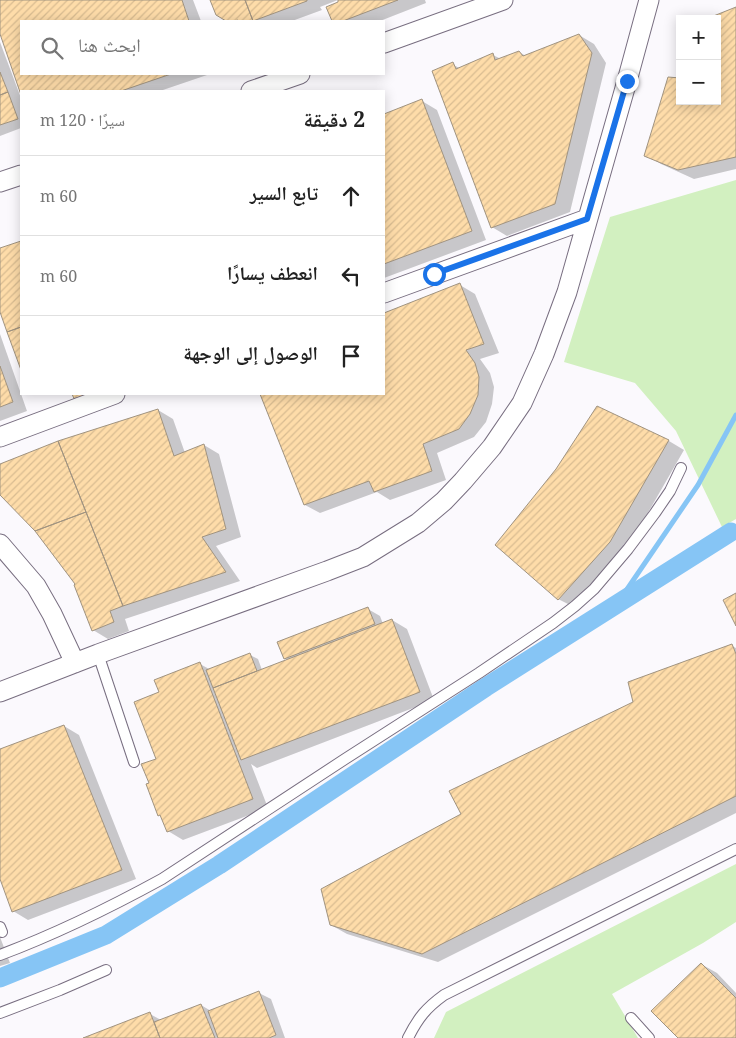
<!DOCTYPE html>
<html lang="ar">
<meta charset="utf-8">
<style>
:root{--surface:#fff;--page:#f6f6f6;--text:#222;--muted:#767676;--line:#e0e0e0}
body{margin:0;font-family:"Noto Serif","Noto Naskh Arabic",serif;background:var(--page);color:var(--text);direction:rtl}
.controls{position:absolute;right:15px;top:15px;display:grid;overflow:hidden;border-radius:0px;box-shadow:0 2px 12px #0003}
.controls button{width:45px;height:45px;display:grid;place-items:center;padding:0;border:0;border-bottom:1px solid var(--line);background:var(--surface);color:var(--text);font:25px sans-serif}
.stop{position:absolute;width:15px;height:15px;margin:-11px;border:4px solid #1a73e8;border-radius:50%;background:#fff}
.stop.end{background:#1a73e8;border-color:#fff;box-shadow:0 1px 5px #0008}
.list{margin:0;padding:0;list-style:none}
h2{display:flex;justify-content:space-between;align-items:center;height:65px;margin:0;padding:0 20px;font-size:21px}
h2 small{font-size:16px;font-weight:400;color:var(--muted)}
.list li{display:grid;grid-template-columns:32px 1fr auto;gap:15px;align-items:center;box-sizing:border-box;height:80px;padding:0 20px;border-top:1px solid var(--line)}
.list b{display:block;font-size:19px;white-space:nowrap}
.list em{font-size:16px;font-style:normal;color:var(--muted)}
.icon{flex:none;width:28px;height:28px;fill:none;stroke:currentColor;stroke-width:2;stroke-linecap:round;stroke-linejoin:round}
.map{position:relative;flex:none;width:736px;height:1038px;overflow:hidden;direction:ltr}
.search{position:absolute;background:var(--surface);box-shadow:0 2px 12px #0003;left:20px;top:20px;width:365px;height:55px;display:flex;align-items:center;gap:12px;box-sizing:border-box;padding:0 18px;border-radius:0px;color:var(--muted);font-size:19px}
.panel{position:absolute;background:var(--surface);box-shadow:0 2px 12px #0003;left:20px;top:90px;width:365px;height:305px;border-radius:0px;direction:rtl}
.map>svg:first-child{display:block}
.green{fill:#d2f0c0}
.shadow{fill:#0003}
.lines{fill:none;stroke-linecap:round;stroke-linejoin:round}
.stream{stroke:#86c5f5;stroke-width:5}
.canal{stroke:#86c5f5;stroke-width:19}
.building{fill:url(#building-hatch);stroke:#a09380}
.service-casing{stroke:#786e80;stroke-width:12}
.minor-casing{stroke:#786e80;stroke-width:21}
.service{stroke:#fff;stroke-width:10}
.minor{stroke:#fff;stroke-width:19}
.route{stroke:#1a73e8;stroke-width:6}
</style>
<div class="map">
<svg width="736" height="1038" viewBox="0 0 736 1038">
<defs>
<pattern id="building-hatch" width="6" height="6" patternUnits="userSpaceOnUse" patternTransform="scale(1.25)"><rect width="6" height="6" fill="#fedca9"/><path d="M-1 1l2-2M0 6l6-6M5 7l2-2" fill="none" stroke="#d9bc91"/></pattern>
</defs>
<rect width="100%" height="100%" fill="#fbf9fd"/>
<path class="green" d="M736,180v339l-14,8 -46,-96 -41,-48 -71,-21 46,-145z
M736,864v58l-33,21 -91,51 26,44h-204l12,-26z"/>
<path class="shadow" d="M0,0h193l8,21h-180v53h189l-50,17h-139l-21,-60z
M211,0h127l-18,7 2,3 -30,11h-63l-12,-7z
M339,0h86l1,3 -46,18h-47l-5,-13 12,-5z
M736,9v160l-42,10 -33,-15 -15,-9 34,-54h37z
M579,35l15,9 12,19 -36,149 -63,24 -15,-9 -40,-163 9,5 32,-14 8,4 18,-7 7,4z
M0,42l21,56v3l-1,1 1,4v22l-21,8z
M422,101l15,9 49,130 -102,38v-163z
M21,242v124l-21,-58v-58z
M460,285l15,9 24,59 -19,6 10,14 4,14 -2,17 -6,18 -12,15 -37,16 9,27 -56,20 -13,-8 -57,21 -15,-8 -43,-111h122v-80z
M0,334l27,77 -27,10z
M598,408l71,33 15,9 -58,101 -52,56 -16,-8 -1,-130z
M158,410l15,9 12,34 19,-8 15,9 22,83 -25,9 24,35 -115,38 4,12 -21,8 -15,-9 -16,-46 -41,-53 -36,-38v-28z
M368,609l12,7 3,8 9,-4 15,9 27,71 -177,68 -6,-4 17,44 -85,32 -15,-9 -6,-15 -3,-1 -9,-31 8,-24 3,-67 39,-29 11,6 39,-15 8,4 4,11 26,-10 -3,-2z
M732,646l4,2v165l-298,149 -91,-28 -16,-9 304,-223z
M64,726l15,9 57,144 -108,41 -15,-9 -13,-36v-124z
M0,937l10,26 -10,3z
M701,964l16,9 19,20v45h-56z
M259,993l12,6 14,39h-199l64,-24 11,6 40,-15 10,6z"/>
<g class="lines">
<path class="stream" d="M731,532l5,-3
M617,604l81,-119 38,-70"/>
<path class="canal" d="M0,978l106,-43 113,-70 267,-178 245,-155"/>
</g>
<path class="building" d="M0,0h182l7,21h-168v53h150l-50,17h-100v4l-21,-61z
M210,0h35l8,21h-15v-1l-4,1h-8l-10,-6z
M245,0h62v1l-54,20z
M338,0h60l-55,21h-11l-6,-14 12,-5z
M736,7v150l-58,13 -34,-14 24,-79 12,1v23h37v-82h-11z
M579,34l13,19 -37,151 -64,24 -59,-157 21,-9 3,7 37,-16 2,7 24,-9 4,5z
M0,72l8,20 -8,3z
M8,92l10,27 -18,6v-30z
M422,99l50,132 -88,33v-150z
M21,241v86l-14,5 -7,-20v-64z
M460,283l24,61 -18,6 9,13 4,14 -1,18 -8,19 -11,15 -36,15 9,27 -58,21 -5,-11 -65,24 -44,-111h124v-81z
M21,327v43l-14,-38z
M0,366l13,36 -13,5z
M72,394h21l-18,7z
M597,406l72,34 -59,102 -52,58 -63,-55 61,-76z
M158,409l16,47 30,-12 22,85 -24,8 24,35 -103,34 -65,-165z
M58,441l28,71 -51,19 -35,-36v-31z
M86,512l37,94 -13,5 4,11 -22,9 -18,-46 1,-1 -40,-53z
M736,593v33l-13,-26z
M368,607l7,17 -91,35 -7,-17z
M392,619l28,73 -179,68 -28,-72z
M732,644l4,10v142l-314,158 -92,-29 -9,-36 140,-75 -12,-23 184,-89 -5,-20z
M250,653l7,18 -44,17 -7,-18z
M200,662l53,137 -86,33 -7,-17 -2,1 -12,-32 3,-1 -8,-19 15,-5 -22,-57 25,-10 -5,-12z
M64,725l58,145 -110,42 -12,-33v-130z
M701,963l35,35v40h-58l-27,-27z
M259,991l17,44 -7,3h-51l-10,-27z
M201,1004l14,34h-55l-6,-16z
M150,1012l10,26h-77z"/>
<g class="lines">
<g class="service-casing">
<path id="service" d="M98,654l36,108
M0,927l2,5
M0,955c56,-21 109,-47 162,-76l183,-120 134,-86 74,-50 22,-17 19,-17 34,-40 27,-36 15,-22 11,-23
M0,1013l60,-23 46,-20
M631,1018l18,20
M408,1038c10,-20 18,-30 36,-43l292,-146"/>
</g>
<g class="minor-casing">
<path id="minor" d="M384,43l119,-43
M251,91l49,-17
M0,182l21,-7
M384,293l203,-74
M0,437l115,-43
M0,544l36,42 16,28 23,49
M0,692l98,-38 229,-83 36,-14 55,-34 26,-22 19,-20 29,-34 30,-44 22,-49 23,-62 60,-211 22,-81"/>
</g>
<use href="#service" class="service"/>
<use href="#minor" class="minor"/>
</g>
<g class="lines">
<path class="route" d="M434,274l153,-55 40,-138"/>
</g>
</svg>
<div class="controls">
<button>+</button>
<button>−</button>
</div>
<div class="stop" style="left:434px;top:274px"></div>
<div class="stop end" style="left:627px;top:81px"></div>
<div class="search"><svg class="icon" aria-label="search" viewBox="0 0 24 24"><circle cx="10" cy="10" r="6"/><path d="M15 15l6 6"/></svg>ابحث هنا</div>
<section class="panel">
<h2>2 دقيقة<small>سيرًا · 120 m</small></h2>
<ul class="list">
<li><svg class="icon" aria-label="ahead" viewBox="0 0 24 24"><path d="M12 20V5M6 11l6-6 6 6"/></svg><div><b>تابع السير</b></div><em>60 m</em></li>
<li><svg class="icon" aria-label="left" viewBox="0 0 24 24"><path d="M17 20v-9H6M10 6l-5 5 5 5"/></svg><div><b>انعطف يسارًا</b></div><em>60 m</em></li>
<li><svg class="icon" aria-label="arrive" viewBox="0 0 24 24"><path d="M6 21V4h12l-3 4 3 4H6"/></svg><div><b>الوصول إلى الوجهة</b></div></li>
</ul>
</section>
</div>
